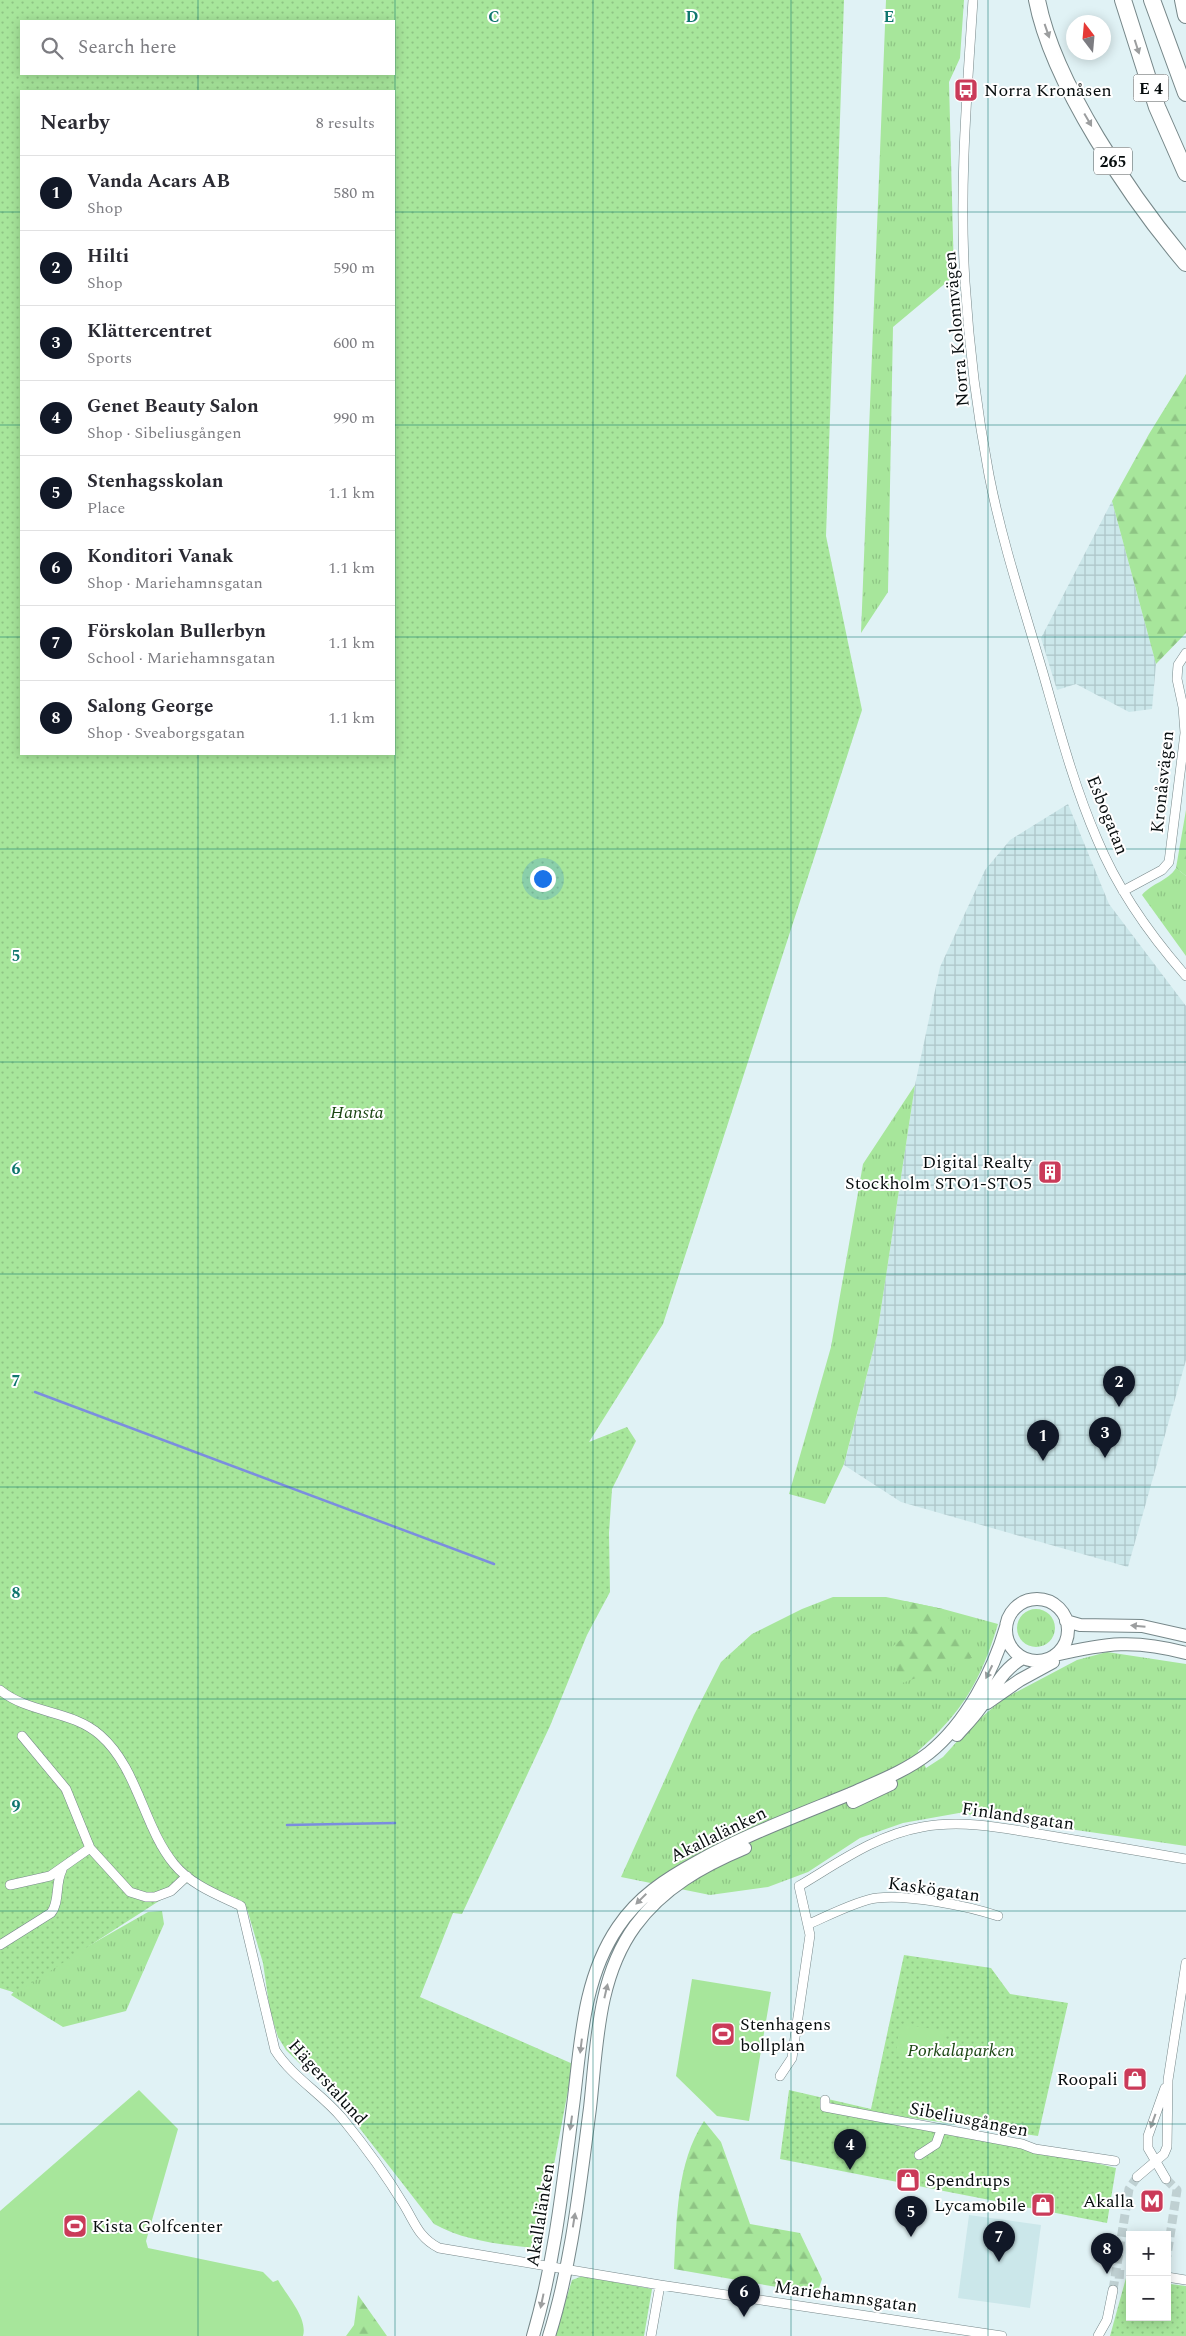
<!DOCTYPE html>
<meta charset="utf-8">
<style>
:root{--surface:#fff;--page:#f2f2f3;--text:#2b2b33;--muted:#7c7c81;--line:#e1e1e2;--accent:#111827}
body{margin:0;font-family:Spectral,serif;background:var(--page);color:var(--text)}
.controls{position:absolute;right:15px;bottom:15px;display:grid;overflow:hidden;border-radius:0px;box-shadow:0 2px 12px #0003}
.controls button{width:45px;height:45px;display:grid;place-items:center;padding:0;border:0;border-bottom:1px solid var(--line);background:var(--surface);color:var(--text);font:25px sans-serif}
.compass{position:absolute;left:1066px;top:15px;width:45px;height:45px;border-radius:50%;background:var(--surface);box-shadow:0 2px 12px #0003;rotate:344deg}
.you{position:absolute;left:542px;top:878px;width:18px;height:18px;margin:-12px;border:4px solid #fff;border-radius:50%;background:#1a73e8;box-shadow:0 0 0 8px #1a73e833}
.badge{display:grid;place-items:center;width:32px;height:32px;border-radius:50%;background:var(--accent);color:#fff;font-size:16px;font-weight:700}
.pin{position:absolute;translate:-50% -41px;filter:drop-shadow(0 1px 2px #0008)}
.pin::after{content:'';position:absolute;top:26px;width:18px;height:15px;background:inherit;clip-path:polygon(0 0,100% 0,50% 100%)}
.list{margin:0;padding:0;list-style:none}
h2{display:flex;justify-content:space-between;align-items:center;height:65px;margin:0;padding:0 20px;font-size:21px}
h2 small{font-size:16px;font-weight:400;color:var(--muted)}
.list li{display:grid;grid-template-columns:32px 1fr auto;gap:15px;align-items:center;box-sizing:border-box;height:75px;padding:0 20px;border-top:1px solid var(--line)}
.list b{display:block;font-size:19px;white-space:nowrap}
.list p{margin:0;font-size:16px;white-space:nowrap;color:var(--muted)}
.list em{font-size:16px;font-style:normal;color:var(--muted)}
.icon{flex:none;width:28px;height:28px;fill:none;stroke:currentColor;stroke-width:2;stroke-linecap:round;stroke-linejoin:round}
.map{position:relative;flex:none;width:1186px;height:2336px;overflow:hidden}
.search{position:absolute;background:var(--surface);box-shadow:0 2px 12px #0003;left:20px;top:20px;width:375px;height:55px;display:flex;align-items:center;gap:12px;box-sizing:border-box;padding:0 18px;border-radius:0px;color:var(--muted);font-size:19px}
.panel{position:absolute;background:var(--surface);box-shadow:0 2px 12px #0003;left:20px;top:90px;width:375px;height:665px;border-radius:0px}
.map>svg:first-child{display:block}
.built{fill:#cbe7ea}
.industrial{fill:url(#industrial-grid)}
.grass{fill:url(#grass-tufts)}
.forest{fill:url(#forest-firs)}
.park{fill:url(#park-dots);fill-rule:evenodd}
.garden{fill:#a7e69b}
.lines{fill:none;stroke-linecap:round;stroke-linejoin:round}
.stream{stroke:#7b8ddf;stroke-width:2.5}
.street-tunnel{stroke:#bfd0d2;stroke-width:9;stroke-dasharray:9 4.5;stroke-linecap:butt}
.street-casing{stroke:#768789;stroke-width:10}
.secondary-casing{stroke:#768789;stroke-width:14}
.highway-casing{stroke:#768789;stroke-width:18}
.street{stroke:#fff;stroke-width:9}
.secondary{stroke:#fff;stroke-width:12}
.highway{stroke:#fff;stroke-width:16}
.oneway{fill:#9c9e9f}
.grid{fill:none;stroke:#0f766e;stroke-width:1;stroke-opacity:0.55}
.labels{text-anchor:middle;stroke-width:4;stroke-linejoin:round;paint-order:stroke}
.shield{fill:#fff;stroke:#515656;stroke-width:1}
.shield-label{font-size:16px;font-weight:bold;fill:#070d0e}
.poi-label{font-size:18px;fill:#070d0e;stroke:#fff;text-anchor:start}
.street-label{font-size:18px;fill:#070d0e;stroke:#fff}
.park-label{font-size:18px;font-style:italic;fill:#1b4613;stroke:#fff}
.grid-label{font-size:16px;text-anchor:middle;font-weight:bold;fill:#0f766e;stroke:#fff;stroke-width:4;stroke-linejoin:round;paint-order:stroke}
</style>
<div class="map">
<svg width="1186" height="2336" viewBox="0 0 1186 2336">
<defs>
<pattern id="industrial-grid" width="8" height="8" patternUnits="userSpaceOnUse" patternTransform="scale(1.25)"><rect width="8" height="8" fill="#cbe7ea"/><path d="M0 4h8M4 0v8" fill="none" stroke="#adc5c8"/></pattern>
<pattern id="grass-tufts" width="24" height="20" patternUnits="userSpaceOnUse" patternTransform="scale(1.25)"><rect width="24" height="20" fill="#a7e69b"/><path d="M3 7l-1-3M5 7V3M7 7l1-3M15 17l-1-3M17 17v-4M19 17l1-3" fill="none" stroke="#8ec484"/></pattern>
<pattern id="forest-firs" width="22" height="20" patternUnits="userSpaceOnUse" patternTransform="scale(1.25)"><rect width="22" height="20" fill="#a7e69b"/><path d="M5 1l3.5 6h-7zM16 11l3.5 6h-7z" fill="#8ec484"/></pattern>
<pattern id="park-dots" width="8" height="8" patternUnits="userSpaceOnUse" patternTransform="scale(1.25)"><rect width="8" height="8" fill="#a7e69b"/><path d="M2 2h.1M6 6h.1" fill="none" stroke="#8ec484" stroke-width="1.8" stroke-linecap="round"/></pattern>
</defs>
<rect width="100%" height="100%" fill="#e0f2f5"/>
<path class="built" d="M969,2215l72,10 -11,83 -72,-10z"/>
<path class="industrial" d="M1112,501l44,163 -4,45 -23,3 -53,-28 -19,6 -16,-52z
M1068,804l41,100 77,102v354l-58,207 -227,-65 -57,-37 33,-130 38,-250 25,-118 45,-97 25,-30z"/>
<path class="grass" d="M886,0h78l-4,58 -11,24 5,194 -61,51 -5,265 -27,41z
M1176,868l10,8v80l-44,-61c10,-12 26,-14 34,-27z
M915,1085l-38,250 -33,129 -19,40 -36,-10 42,-147 32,-183z
M833,1597h53l57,12 55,15c-17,56 -35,88 -80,127l8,17 17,-11 27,-30 33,-28 74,-39 30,-8 79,12v182l-227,-33 -56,10 -43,15 -52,34 -40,15 -58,8 -89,-18 73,-162 27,-53 31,-28 50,-25z
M1017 1628a19 19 0 1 1 38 0a19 19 0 1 1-38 0Z
M162,1911l2,13 -38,87 -63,16 -52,-32 9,-10 128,-73z"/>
<path class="forest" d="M1186,374v259l-30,31 -44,-163 37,-67z
M1186,810v66l-10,-8z
M905,1601l38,8 29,49 -70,25 -14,-33 24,-19z
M704,2121l17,21 29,82 50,9 22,46 -5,15 -143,-25c3,-50 2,-105 30,-148z
M358,2295l29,41h-41l8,-11z"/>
<path class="park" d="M0,0h844l-18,536 36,174 -199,614 -74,118 38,-15 9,14 -24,48 -3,44 1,59 -23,43 -37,91 -88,188 -9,-1 -33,84 153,67 -34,180 -6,4c-34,-4 -68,-7 -99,-24l-94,-121 -54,-53 -8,-13 -8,-26 -7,-48 -16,-54 -29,-9 -31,-17 -171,110 -16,-5zM21,21h373v53h-373zM21,91h373v663h-373z
M904,1955l87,13 19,26 58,9 -30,133 -133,-19 211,51 -9,55 -327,-64 9,-69 82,19z
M583,2276l69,13 -8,47h-89l17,-56z
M1126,2278h4v39h37v-36l3,3 16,2v50h-76z"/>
<path class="garden" d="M692,1979l79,13 -22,129 -32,-5 -41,-40z
M900,2024l45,7 -4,30 -45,-7z
M139,2090l39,39 -32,112 2,7 115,24 10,10 5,-2c9,16 30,38 25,56h-303v-125z"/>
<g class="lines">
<path class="stream" d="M35,1392l459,172
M287,1825l108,-2"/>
<path class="street-tunnel" d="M1166,2179l11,11 -10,66
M1115,2274l15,1
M1113,2290l16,-101 8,-12"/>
<g class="street-casing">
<path id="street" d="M973,0c-6,93 -14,189 -8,282 4,64 12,130 24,193 13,67 35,133 54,198 16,56 31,113 54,166 21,51 53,96 89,137
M1123,891l39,-21 7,-8 16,-129 -2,-26 -6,-28 1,-14 8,-12
M0,1690c29,24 72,20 100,45 38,33 43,91 74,129 17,21 44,31 67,42l34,144c17,27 46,43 67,68 22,27 44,57 62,87 11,18 15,33 35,43l221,37 342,51
M22,1736l44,53 24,59 40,44 16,5h9l16,-6 16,-15
M10,1885l40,-9 40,-28
M809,1924c16,-7 52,-25 68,-26 31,-4 91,8 121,18
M0,1945l51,-32c9,-11 4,-30 11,-43
M780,2076l12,-18 18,-123 -11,-49c39,-23 77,-51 123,-59 43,-8 86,2 129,9 45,8 90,15 135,23
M1165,2088l-17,48v12l18,31
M825,2100v7l197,37 13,5 80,12
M919,2155l17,-11 5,-14
M1137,2177l27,-23 3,-7 1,-67 18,-117
M1167,2277l19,3
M651,2336l9,-51
M1098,2336l9,-16 6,-30"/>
</g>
<g class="secondary-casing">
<path id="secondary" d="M1006 1630a31 31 0 1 1 62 0a31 31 0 1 1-62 0Z
M1066,1621l14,4 62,1 44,10
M1055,1655c51,-12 80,-16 131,-2
M987,1703l33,-23 33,-18
M957,1735c8,-9 16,-17 23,-27 14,-18 22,-39 43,-50
M853,1802l38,-18
M533,2336c22,-75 30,-153 40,-230 8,-62 9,-126 45,-179 20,-30 48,-48 79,-65 48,-27 102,-47 153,-68 27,-12 56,-23 79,-41 37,-30 64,-81 77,-126
M549,2336c23,-73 31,-152 41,-228 7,-62 7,-130 45,-182 28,-38 67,-60 110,-78"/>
</g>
<g class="highway-casing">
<path id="highway" d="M1037,0c16,83 94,198 149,263
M1123,0l34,107 29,66
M1152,0l34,93
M1183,0l3,15"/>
</g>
<use href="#street" class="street"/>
<use href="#secondary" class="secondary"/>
<use href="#highway" class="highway"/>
</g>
<defs><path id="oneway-solid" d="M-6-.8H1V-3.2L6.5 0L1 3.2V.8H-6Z" transform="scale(1.25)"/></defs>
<g class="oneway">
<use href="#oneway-solid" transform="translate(1047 31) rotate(71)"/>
<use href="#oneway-solid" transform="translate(1137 47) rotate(72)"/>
<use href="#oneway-solid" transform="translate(1088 120) rotate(60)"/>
<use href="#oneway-solid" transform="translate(1138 1626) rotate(-175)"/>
<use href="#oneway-solid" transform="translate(989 1672) rotate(116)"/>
<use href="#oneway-solid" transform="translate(641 1899) rotate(135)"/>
<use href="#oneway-solid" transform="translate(606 1991) rotate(-77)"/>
<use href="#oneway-solid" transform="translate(581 2046) rotate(97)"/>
<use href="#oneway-solid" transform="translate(1153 2121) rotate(110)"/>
<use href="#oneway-solid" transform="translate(571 2123) rotate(98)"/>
<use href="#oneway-solid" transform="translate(574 2220) rotate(-81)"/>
<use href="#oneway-solid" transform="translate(542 2301) rotate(102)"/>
</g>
<path class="grid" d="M198,0v21M395,0v2336M593,0v2336M791,0v2336M988,0v2336M198,74v17M0,212h21M394,212h792M0,425h21M394,425h792M0,637h21M394,637h792M198,754v1582M0,849h1186M0,1062h1186M0,1274h1186M0,1487h1186M0,1699h1186M0,1911h1186M0,2124h1186"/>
<defs>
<g id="bus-square" transform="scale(1.25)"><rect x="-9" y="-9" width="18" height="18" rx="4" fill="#ca3b59" stroke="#fff"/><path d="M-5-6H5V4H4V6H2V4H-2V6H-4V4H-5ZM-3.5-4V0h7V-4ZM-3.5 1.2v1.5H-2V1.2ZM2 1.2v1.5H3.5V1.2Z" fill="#fff"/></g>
<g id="building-square" transform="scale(1.25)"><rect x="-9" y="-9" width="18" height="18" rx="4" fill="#ca3b59" stroke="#fff"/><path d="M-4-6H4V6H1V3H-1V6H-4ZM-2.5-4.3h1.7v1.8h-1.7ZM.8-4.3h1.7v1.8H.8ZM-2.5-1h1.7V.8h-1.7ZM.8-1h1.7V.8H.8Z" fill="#fff"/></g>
<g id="stadium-square" transform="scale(1.25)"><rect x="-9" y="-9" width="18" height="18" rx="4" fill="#ca3b59" stroke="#fff"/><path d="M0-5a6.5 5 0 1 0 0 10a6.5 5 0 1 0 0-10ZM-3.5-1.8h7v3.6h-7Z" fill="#fff"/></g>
<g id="shop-square" transform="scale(1.25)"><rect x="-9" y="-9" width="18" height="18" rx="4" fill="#ca3b59" stroke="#fff"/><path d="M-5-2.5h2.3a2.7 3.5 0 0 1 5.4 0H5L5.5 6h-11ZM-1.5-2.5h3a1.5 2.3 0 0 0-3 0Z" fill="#fff"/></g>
<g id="metro-square" transform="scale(1.25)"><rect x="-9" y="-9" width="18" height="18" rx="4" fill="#ca3b59" stroke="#fff"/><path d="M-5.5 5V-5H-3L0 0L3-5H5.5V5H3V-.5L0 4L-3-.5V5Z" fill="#fff"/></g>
</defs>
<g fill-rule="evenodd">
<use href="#bus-square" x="966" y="90"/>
<use href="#building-square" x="1050" y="1172"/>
<use href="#stadium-square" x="723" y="2034"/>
<use href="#shop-square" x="1135" y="2079"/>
<use href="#shop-square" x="908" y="2180"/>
<use href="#metro-square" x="1152" y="2201"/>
<use href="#shop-square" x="1043" y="2205"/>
<use href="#stadium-square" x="75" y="2226"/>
</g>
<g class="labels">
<g class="shield">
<rect x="1133.5" y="74.5" width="35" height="27" rx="4"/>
<rect x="1094" y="147.5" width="38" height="27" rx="4"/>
</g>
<g class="shield-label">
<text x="1151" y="94">E 4</text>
<text x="1113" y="167">265</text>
</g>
<g class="poi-label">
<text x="984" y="96">Norra Kronåsen</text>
<text x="1032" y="1168" text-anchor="end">Digital Realty<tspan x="1032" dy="21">Stockholm STO1-STO5</tspan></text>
<text x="740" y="2030">Stenhagens<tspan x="740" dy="21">bollplan</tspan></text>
<text x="1118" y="2085" text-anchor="end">Roopali</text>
<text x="926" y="2186">Spendrups</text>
<text x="1134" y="2207" text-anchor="end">Akalla</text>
<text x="1026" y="2211" text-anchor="end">Lycamobile</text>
<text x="92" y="2232">Kista Golfcenter</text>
</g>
<g class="street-label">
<text transform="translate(956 329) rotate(-95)" y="6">Norra Kolonnvägen</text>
<text transform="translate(1162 782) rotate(-84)" y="6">Kronåsvägen</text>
<text transform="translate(1108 815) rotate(68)" y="6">Esbogatan</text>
<text transform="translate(1018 1816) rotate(8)" y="6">Finlandsgatan</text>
<text transform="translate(718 1834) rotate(-26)" y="6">Akallalänken</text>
<text transform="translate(934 1889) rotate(8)" y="6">Kaskögatan</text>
<text transform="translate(328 2082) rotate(48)" y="6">Hägerstalund</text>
<text transform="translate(969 2119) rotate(11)" y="6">Sibeliusgången</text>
<text transform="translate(540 2215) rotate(-81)" y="6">Akallalänken</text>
<text transform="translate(846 2296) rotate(8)" y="6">Mariehamnsgatan</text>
</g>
<g class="park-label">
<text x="357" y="1118">Hansta</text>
<text x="961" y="2056">Porkalaparken</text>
</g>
</g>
<g class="grid-label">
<text x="494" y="22">C</text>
<text x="692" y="22">D</text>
<text x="889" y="22">E</text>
<text x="16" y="961">5</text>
<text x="16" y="1174">6</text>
<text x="16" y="1386">7</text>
<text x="16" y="1598">8</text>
<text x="16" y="1811">9</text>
</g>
</svg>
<div class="controls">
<button>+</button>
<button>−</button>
</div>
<svg class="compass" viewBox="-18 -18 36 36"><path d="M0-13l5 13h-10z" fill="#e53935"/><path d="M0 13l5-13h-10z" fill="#7c7c81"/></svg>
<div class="you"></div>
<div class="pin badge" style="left:1043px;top:1461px">1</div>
<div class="pin badge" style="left:1119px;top:1407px">2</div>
<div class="pin badge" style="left:1105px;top:1458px">3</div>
<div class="pin badge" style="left:850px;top:2170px">4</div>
<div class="pin badge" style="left:911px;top:2237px">5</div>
<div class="pin badge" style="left:744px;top:2317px">6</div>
<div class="pin badge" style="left:999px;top:2262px">7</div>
<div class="pin badge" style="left:1107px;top:2274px">8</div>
<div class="search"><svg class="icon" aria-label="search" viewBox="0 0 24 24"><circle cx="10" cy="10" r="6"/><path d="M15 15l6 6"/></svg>Search here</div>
<section class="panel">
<h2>Nearby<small>8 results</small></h2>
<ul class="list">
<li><span class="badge">1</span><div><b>Vanda Acars AB</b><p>Shop</p></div><em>580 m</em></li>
<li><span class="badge">2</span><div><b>Hilti</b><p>Shop</p></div><em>590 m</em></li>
<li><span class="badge">3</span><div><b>Klättercentret</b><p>Sports</p></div><em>600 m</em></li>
<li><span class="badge">4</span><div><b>Genet Beauty Salon</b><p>Shop · Sibeliusgången</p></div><em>990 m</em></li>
<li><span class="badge">5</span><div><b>Stenhagsskolan</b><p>Place</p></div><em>1.1 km</em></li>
<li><span class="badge">6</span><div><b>Konditori Vanak</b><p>Shop · Mariehamnsgatan</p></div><em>1.1 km</em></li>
<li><span class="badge">7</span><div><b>Förskolan Bullerbyn</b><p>School · Mariehamnsgatan</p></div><em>1.1 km</em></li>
<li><span class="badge">8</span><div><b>Salong George</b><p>Shop · Sveaborgsgatan</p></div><em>1.1 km</em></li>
</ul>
</section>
</div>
